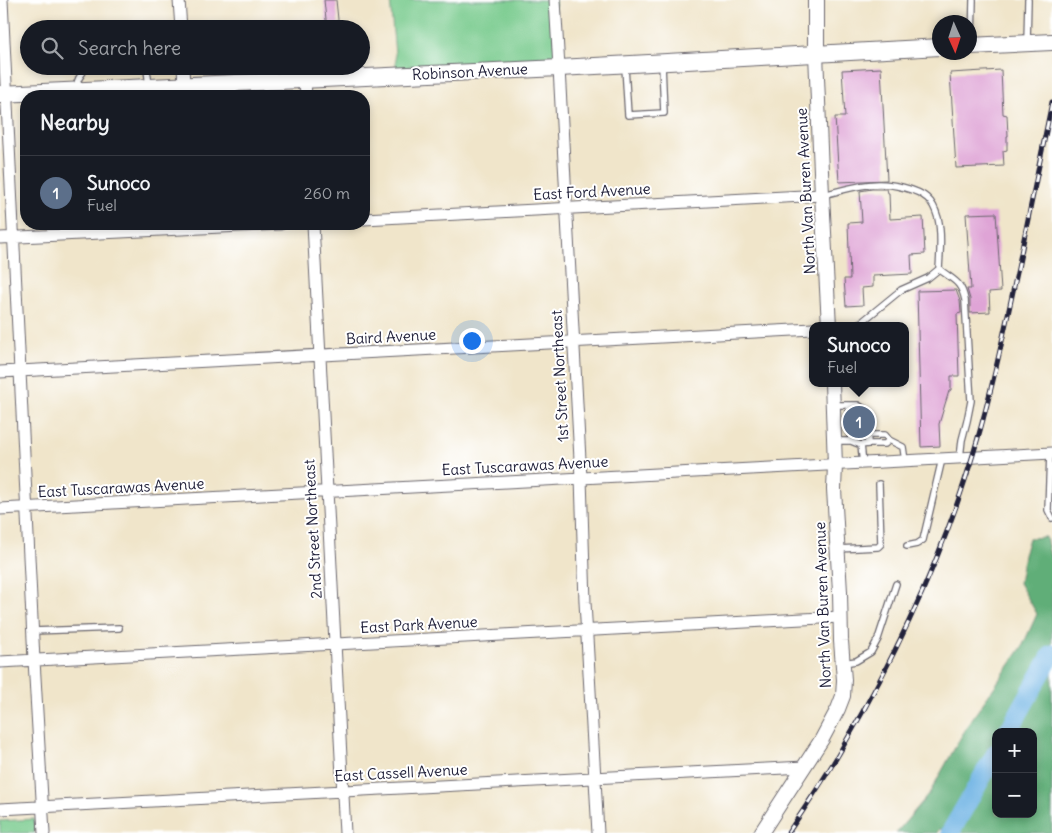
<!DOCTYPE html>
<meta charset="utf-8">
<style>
:root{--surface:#171b24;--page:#242831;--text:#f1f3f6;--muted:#9ea1a6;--line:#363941;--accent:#0b8043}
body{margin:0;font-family:Delius,sans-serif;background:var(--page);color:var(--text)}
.controls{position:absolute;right:15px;bottom:15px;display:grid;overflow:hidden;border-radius:10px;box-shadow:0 2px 8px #0003}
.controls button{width:45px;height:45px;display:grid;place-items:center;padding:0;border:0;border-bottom:1px solid var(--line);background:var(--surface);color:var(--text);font:25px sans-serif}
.compass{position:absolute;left:932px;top:15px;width:45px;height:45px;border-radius:50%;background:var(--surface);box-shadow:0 2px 8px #0003;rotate:177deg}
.you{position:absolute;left:471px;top:340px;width:18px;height:18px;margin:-12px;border:4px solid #fff;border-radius:50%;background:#1a73e8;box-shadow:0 0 0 8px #1a73e833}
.badge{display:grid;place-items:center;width:32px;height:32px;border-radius:50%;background:var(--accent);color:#fff;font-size:16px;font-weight:700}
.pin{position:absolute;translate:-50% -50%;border:2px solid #fff;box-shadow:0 1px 5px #0006}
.popup{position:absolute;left:809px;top:322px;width:100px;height:65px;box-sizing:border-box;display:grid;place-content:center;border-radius:10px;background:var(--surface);filter:drop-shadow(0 1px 4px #0005);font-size:16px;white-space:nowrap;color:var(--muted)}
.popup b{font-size:19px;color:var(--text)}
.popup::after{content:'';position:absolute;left:50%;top:100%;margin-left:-10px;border:10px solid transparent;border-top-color:var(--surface)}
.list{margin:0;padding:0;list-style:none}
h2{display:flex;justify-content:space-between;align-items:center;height:65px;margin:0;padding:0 20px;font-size:21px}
h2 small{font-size:16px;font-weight:400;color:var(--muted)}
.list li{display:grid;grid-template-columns:32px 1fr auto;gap:15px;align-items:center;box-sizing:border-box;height:75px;padding:0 20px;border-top:1px solid var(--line)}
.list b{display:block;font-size:19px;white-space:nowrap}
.list p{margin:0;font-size:16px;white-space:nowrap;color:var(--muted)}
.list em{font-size:16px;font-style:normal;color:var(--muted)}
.icon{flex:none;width:28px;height:28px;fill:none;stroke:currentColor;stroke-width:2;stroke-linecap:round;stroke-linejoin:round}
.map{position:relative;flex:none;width:1052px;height:833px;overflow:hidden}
.search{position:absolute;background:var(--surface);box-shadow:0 2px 8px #0003;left:20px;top:20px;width:350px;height:55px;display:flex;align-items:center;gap:12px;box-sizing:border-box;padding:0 18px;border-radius:28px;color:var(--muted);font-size:19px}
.panel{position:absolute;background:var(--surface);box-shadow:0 2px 8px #0003;left:20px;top:90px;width:350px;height:140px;border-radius:20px}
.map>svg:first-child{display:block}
.green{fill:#77ca8c;stroke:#4c7664}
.forest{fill:#61ae78;stroke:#42685a;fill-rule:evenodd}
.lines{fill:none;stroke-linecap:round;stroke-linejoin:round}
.river{stroke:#6eb3e4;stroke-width:19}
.building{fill:#dfa4d6}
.service-casing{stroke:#6a666d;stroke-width:8}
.minor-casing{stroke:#6a666d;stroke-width:13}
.tertiary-casing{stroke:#6a666d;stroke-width:16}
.secondary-casing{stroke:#6a666d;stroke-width:18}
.service{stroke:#fff;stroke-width:5.5}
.minor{stroke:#fff;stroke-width:11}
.tertiary{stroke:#fff;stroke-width:14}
.secondary{stroke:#fff;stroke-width:16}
.rail-casing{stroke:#22223b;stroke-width:5}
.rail{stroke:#fff;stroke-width:3;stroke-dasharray:9;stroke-linecap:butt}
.labels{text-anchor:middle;stroke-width:4;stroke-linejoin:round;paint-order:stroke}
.street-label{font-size:15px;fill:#22223b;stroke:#fff}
</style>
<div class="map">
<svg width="1052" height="833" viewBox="0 0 1052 833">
<rect width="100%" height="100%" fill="#fff"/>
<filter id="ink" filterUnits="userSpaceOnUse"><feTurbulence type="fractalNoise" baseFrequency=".02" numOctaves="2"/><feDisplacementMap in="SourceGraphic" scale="10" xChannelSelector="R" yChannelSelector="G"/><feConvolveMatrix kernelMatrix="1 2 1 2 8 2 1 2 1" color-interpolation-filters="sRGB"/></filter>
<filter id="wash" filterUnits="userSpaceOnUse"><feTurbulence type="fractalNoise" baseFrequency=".0096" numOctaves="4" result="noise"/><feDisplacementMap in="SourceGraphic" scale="20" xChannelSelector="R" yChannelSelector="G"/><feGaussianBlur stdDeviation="1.12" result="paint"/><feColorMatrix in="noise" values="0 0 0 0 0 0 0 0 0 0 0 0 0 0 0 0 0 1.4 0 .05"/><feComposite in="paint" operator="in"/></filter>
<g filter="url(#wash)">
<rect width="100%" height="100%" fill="#f0e5ca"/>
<path class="green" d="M390,0h165l4,68 -162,7z
M34,819l1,14h-35v-12z"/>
<path class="forest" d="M1046,537l4,18 2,5v273h-91l-22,-4 -2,4h-41l33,-39 38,-68 55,-79 15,-33 -18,-31 5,-28 5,-17zM996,732h37v82h-37z"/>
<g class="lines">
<path class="river" d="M1008,732l44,-78
M950,833l46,-80"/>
</g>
<g id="blocks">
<path class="building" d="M324,0h12l3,29h-12z
M881,68l6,112 -48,2 -4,-65h10l-3,-47z
M1001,70l2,44 4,1 1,21h-1v14l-4,1 1,15 -48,2 -6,-95z
M872,189h15l1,4h1l1,26 33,-2 2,37 -14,1 1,19 -39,2v11l-11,1 1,17 -17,1 -2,-27h6l-2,-56 14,-1 -2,-31z
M996,213l5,78 -12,1 1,20 -20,1v-14l-3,-10h4l-5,-75z
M956,290l4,11 1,12 -4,1 2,62h-8v14l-2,1 -10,33 1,22 -19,1 -4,-156z"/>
</g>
</g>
<g filter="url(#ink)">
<use href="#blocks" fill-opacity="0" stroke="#6a666d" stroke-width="1"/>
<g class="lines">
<g class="service-casing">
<path id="service" d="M1027,43l1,-43
M972,44l1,-44
M144,66l3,4 2,15
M625,67l3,48 36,-2 -2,-49
M75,88l4,-10 8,-12
M822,195c18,-4 38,-11 57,-11 13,0 38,5 48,14 6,5 9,13 11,20 4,16 2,35 1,51l-11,9 -27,12 -38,31 -10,5
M939,269c15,12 22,12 26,31l6,101 -4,20 -5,19 -2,18
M832,405h26l8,5 2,34h17l4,-4 14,7 2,14
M849,405l2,36
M868,435h17l4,5
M835,441h16l10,4 7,-1
M861,445l2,19
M1050,453l-2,57 4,8
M907,546l10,-2 6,-4 19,-81
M838,549l40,-2 3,-3 -2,-60
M33,631l86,-3
M843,663l13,-2 15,-9 7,-13 18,-55"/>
</g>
<g class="minor-casing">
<path id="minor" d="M2,0l32,660 10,173
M179,0l2,29
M555,0l4,68 22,410 4,124 13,231
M183,66l1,20
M305,80l1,16
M364,219l458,-24
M313,224c10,203 20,406 32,609
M0,238l281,-14
M0,372l813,-43
M0,509l1052,-56
M0,662l840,-45
M0,809l804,-42"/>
</g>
<g class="tertiary-casing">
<path id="tertiary" d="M816,54l6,141 7,131
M761,833l61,-94 16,-30 5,-13 1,-16 -3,-39 -1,-49 -6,-103 1,-24 -3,-82"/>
</g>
<g class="secondary-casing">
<path id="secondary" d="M816,0v54
M970,46l82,-4
M0,94l559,-26 381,-21"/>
</g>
<use href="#service" class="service"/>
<use href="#minor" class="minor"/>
<use href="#tertiary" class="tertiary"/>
<use href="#secondary" class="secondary"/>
<g class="rail-casing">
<path id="rail" d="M788,833c20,-30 40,-59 57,-90 50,-86 92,-175 122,-269 22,-68 36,-137 51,-206 11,-56 23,-111 34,-166"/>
</g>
<use href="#rail" class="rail"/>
</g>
</g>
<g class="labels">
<g class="street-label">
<text transform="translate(470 72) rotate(-3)" y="5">Robinson Avenue</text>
<text transform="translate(806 191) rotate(-93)" y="5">North Van Buren Avenue</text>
<text transform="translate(592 192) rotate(-3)" y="5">East Ford Avenue</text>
<text transform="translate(391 337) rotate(-3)" y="5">Baird Avenue</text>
<text transform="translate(560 376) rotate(-93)" y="5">1st Street Northeast</text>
<text transform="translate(525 466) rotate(-3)" y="5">East Tuscarawas Avenue</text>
<text transform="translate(121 488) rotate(-3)" y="5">East Tuscarawas Avenue</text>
<text transform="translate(313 529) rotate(-93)" y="5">2nd Street Northeast</text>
<text transform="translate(823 605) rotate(-92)" y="5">North Van Buren Avenue</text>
<text transform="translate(419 625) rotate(-3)" y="5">East Park Avenue</text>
<text transform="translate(401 773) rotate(-3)" y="5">East Cassell Avenue</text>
</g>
</g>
</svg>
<div class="controls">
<button>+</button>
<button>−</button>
</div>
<svg class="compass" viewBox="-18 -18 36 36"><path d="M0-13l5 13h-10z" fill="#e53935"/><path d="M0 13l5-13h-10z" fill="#9ea1a6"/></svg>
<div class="you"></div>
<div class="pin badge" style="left:859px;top:422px;background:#5c6f8a">1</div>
<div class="popup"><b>Sunoco</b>Fuel</div>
<div class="search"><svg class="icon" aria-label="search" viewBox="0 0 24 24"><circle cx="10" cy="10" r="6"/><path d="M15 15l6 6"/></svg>Search here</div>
<section class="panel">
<h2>Nearby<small></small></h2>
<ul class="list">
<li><span class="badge" style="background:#5c6f8a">1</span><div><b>Sunoco</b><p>Fuel</p></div><em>260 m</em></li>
</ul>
</section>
</div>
